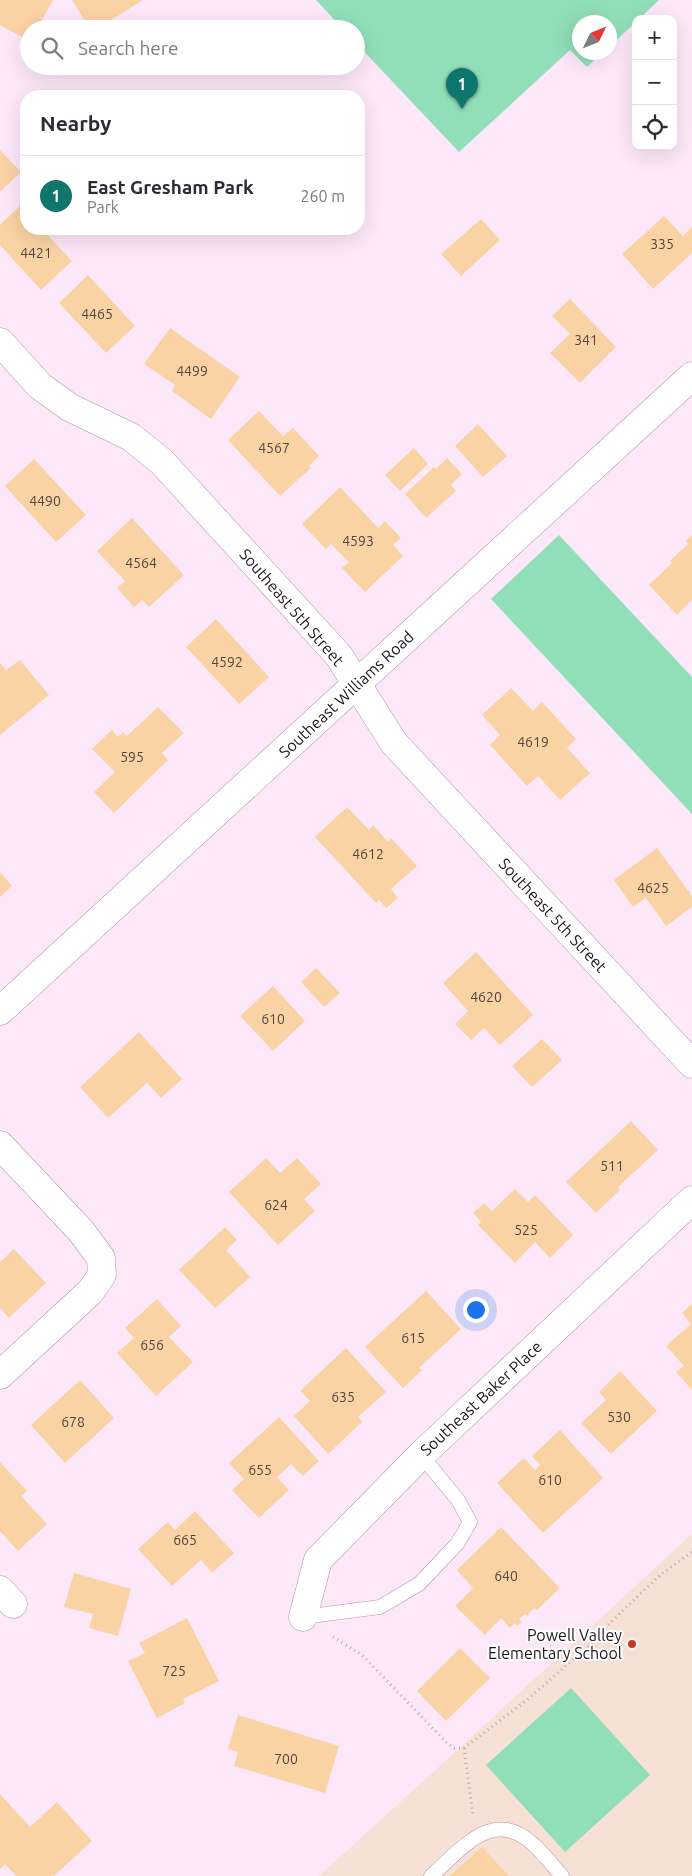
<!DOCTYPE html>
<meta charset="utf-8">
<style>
:root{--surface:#fff;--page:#f7f7f7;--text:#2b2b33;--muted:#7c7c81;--line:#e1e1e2;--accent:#0f766e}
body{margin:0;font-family:Ubuntu,sans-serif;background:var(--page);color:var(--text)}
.controls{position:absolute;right:15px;top:15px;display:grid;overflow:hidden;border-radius:10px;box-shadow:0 5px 20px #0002}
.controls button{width:45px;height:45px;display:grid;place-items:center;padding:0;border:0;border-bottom:1px solid var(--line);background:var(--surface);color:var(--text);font:25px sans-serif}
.compass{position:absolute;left:572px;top:15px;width:45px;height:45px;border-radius:50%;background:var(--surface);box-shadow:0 5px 20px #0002;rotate:47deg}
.you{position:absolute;left:475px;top:1309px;width:18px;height:18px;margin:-12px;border:4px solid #fff;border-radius:50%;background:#1a73e8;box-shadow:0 0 0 8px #1a73e833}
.badge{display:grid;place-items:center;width:32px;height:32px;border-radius:50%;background:var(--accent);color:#fff;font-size:16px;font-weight:700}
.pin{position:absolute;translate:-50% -41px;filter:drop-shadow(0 1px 2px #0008)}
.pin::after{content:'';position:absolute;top:26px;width:18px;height:15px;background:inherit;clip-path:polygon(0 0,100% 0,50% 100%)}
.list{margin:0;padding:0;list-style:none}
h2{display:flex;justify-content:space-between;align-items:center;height:65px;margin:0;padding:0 20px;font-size:21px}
h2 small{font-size:16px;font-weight:400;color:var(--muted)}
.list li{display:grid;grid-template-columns:32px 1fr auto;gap:15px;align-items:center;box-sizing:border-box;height:80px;padding:0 20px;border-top:1px solid var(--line)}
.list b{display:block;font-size:19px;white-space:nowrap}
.list p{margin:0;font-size:16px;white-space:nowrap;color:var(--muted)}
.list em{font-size:16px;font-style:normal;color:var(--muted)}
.icon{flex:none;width:28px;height:28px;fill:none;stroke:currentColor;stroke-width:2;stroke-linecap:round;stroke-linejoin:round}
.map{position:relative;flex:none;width:692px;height:1876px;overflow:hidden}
.search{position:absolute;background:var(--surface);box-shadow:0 5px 20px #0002;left:20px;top:20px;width:345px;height:55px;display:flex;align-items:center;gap:12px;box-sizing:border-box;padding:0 18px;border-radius:28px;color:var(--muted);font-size:19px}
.panel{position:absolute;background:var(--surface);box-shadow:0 5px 20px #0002;left:20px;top:90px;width:345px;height:145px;border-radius:20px}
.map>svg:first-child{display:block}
.education{fill:#f7e0d5}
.green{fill:#91dfb8}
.building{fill:#fad3a5}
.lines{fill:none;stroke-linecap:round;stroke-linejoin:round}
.lane-casing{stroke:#ae96ab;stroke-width:15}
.street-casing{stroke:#ae96ab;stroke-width:29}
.secondary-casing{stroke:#ae96ab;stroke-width:29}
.path{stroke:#b9a7b6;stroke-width:3;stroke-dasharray:1 4;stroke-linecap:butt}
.lane{stroke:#fff;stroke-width:14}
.street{stroke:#fff;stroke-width:28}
.secondary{stroke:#fff;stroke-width:28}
.poi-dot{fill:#c53924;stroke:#fff;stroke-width:2}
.labels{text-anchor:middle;stroke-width:4;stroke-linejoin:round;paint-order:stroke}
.number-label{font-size:14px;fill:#54443e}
.street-label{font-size:16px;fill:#1d141c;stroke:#fff}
.poi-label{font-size:16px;fill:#1d141c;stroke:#fff;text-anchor:end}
</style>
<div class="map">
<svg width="692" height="1876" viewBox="0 0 692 1876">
<rect width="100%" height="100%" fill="#fde8fa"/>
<path class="education" d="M692,1534v342h-373l134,-122z"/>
<path class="green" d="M316,0h343l-20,19h-3v3l-26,24v-24h-30v30l22,1 -15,14 -17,-17 -111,102 -103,-109v-14h-13z
M559,535l133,142v137l-201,-215z
M571,1688l79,87 -85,77 -79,-87z"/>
<path class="building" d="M0,0h53l-16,29h-8v12l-29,-16z
M72,0h71l-46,29h-7z
M0,150l21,22 -21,20z
M20,206l6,6v17h16l30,32 -31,29 -41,-45v-20z
M664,216l19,20 9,-9v26l-39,36 -31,-35z
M481,219l19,21 -39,36 -20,-22z
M88,275l47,51 -29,27 -47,-50z
M570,299l46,48 -36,36 -30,-30 20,-19 -18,-18z
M170,328l70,49 -29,42 -39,-28 3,-6 -31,-21z
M259,411l24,25 10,-8 26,28 -10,10 2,2 -31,28 -52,-56z
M478,424l29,32 -24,21 -28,-31z
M414,448l14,16 -28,27 -15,-16z
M447,458l15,16 -11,11 5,6 -30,27 -21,-24 29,-27 2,2z
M34,459l52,56 -30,27 -51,-56z
M340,487l38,41 7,-7 16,17 -8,7 10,11 -38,36 -23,-24 7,-6 -18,-18 -5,5 -24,-25z
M132,518l52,57 -35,32 -7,-7 -8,7 -17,-19 8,-7 -28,-30z
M692,535v65l-15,15 -28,-30 23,-22 -2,-2 18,-17 -2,-3z
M216,619l53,58 -30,27 -53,-57z
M20,660l29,35 -49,40v-72l6,7z
M511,688l22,23 9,-9 34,37 -9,9 23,25 -30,27 -22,-24 -11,10 -37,-41 10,-10 -18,-20z
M158,707l26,26 -22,20 6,7 -54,53 -20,-21 21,-20 -23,-23 20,-19 6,7 5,-5 4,4z
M347,807l22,23 4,-5 15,17 3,-4 26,28 -26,23 7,9 -12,10 -7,-8 -3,3 -61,-66z
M657,848l35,48v11l-26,19 -20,-28 -13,9 -19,-27z
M0,872l12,14 -12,11z
M476,952l57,63 -33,30 -16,-17 -13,12 -16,-16 13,-13 -25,-28z
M316,968l24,25 -16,14 -23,-25z
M273,986l32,35 -32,30 -33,-35z
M139,1032l43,47 -21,19 -14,-15 -39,35 -28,-31z
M542,1039l20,21 -30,27 -20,-21z
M631,1121l27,29 -40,37 2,3 -24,23 -30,-31z
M266,1158l14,15 17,-15 24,26 -17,15 11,12 -37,34 -49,-53z
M515,1189l13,13 7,-7 38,40 -23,23 -15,-16 -20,21 -37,-38 3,-3 -8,-9 11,-10 8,8z
M225,1227l12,13 -11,10 24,27 -35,31 -36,-38z
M14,1249l32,34 -37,35 -9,-10v-46z
M426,1291l35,38 -42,39 3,2 -19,18 -38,-41z
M157,1299l24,27 -12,11 24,25 -37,34 -39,-43 17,-15 -9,-10z
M692,1304v86l-16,-18 8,-6 -18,-20 25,-22 -9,-11z
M346,1348l40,44 -28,25 4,5 -34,32 -34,-38 16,-15 -10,-10z
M620,1371l37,40 -46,43 -30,-31 25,-23 -7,-8z
M80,1380l34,38 -49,45 -34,-38z
M279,1417l40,44 -16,15 -12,-12 -14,13 12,13 -30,28 -27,-28 12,-11 -15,-16z
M560,1430l43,48 -60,55 -46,-50 27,-25 11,12 5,-5 -8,-9z
M0,1462l27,29 -6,5 26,28 -29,27 -18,-20z
M195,1511l39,42 -22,20 -11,-13 -29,26 -34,-37 30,-27 7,8z
M501,1527l59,61 -23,22 -3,-2 -7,8 -2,-2 -6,5 3,3 -5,4 -2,-3 -5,5 -9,-10 -16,17 -30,-29 18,-18 -16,-18z
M74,1573l57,16 -13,47 -29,-8 4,-14 -29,-7z
M187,1618l32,63 -36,18 2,4 -28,15 -29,-57 17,-8 -6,-10z
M460,1648l30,30 -44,43 -29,-30z
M238,1715l101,31 -14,47 -91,-27 4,-14 -10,-3z
M0,1794l30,33 27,-25 35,39 -38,35h-38l-11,-12 -5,5z
M482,1847l27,29h-59z"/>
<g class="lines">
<g class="lane-casing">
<path id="lane" d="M303,1617l77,-10 39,-23 38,-40 13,-22 -12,-22 -37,-45
M431,1876c31,-27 62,-70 103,-31 10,9 19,21 28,31"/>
</g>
<g class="street-casing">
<path id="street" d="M0,342l40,44 29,21 62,30 31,25 177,194 55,87 298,321
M0,1145l81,86 20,27 1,17 -12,17 -90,83
M0,1590l13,14
M303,1617l15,-57 103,-105 271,-255"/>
</g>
<g class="secondary-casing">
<path id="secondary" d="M0,1011l692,-635"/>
</g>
<path class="path" d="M333,1637l29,18 85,88 7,5h10l64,-49 64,-56 22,-24 46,-44 32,-23
M464,1748l9,67"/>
<use href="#lane" class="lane"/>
<use href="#street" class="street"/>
<use href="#secondary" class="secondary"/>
</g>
<circle class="poi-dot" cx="632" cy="1644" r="5"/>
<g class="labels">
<g class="number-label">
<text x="662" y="249">335</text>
<text x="36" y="258">4421</text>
<text x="97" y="319">4465</text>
<text x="586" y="345">341</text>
<text x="192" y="376">4499</text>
<text x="274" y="453">4567</text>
<text x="45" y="506">4490</text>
<text x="358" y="546">4593</text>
<text x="141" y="568">4564</text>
<text x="227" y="667">4592</text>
<text x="533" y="747">4619</text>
<text x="132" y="762">595</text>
<text x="368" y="859">4612</text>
<text x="653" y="893">4625</text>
<text x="486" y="1002">4620</text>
<text x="273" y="1024">610</text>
<text x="612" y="1171">511</text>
<text x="276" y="1210">624</text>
<text x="526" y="1235">525</text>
<text x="413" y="1343">615</text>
<text x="152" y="1350">656</text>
<text x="343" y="1402">635</text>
<text x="619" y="1422">530</text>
<text x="73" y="1427">678</text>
<text x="260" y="1475">655</text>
<text x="550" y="1485">610</text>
<text x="185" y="1545">665</text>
<text x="506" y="1581">640</text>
<text x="174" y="1676">725</text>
<text x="286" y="1764">700</text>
</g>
<g class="street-label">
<text transform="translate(292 607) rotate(49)" y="6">Southeast 5th Street</text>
<text transform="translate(346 694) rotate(-43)" y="6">Southeast Williams Road</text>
<text transform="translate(553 915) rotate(47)" y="6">Southeast 5th Street</text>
<text transform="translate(481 1398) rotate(-43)" y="6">Southeast Baker Place</text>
</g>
<g class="poi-label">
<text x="622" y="1641">Powell Valley<tspan x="622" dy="18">Elementary School</tspan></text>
</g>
</g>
</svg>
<div class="controls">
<button>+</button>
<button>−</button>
<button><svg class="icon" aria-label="locate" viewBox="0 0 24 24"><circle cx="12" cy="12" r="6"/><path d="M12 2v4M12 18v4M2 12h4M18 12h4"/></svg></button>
</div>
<svg class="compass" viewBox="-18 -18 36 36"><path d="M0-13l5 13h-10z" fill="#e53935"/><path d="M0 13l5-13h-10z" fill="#7c7c81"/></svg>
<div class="you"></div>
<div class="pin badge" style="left:462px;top:109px">1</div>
<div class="search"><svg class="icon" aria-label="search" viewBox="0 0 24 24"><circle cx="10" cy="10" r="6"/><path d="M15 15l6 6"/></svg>Search here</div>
<section class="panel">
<h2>Nearby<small></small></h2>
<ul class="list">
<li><span class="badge">1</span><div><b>East Gresham Park</b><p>Park</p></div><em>260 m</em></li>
</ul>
</section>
</div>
